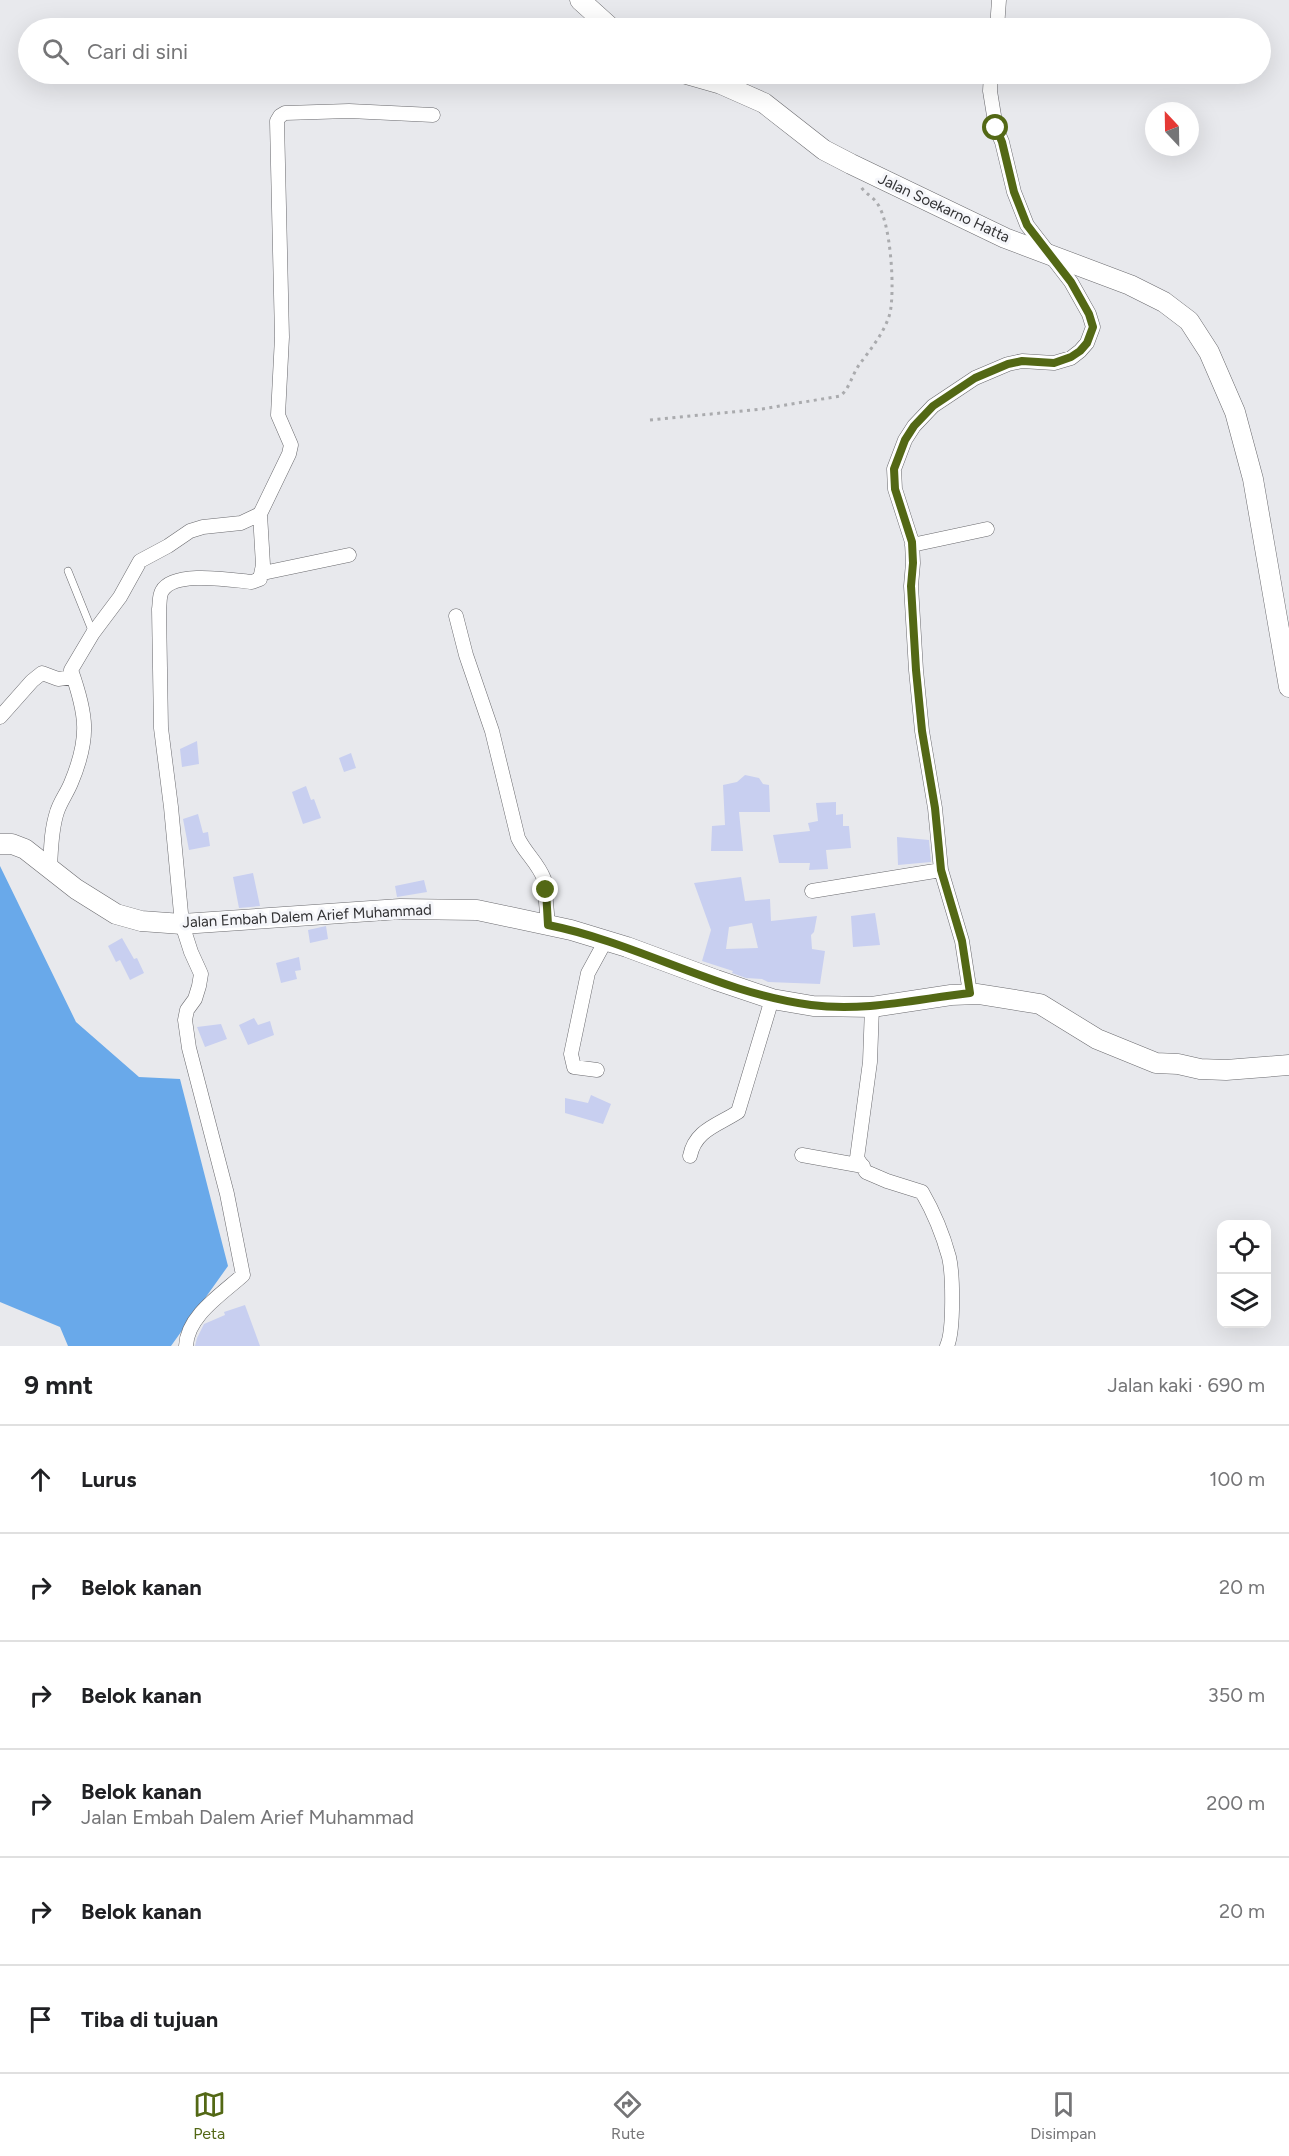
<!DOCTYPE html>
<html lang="id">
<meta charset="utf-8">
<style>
:root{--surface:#fff;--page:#f6f6f6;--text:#202124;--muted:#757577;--line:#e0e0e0;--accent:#536815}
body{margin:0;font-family:Figtree,sans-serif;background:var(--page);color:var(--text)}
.controls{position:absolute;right:18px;bottom:18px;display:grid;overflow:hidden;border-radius:12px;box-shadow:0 6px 24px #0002}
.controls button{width:54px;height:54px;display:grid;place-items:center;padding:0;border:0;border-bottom:2px solid var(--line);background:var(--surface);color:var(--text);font:30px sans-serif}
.compass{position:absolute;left:1145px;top:102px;width:54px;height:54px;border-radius:50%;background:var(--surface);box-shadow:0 6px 24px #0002;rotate:338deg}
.stop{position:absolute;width:18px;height:18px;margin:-14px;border:4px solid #536815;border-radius:50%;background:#fff}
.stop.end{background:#536815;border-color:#fff;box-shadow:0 2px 6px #0008}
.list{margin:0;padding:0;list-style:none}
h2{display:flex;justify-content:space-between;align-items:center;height:78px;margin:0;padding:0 24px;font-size:26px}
h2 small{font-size:20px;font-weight:400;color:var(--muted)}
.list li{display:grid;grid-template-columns:39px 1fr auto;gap:18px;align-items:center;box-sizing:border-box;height:108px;padding:0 24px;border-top:2px solid var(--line)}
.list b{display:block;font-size:22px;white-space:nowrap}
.list p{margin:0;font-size:20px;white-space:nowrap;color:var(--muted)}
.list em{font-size:20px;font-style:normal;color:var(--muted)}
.icon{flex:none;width:33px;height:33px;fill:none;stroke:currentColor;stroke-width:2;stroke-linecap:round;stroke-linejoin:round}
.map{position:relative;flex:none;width:1289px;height:1346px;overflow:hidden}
.search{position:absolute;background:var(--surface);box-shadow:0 6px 24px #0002;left:18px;right:18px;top:18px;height:66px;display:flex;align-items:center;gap:15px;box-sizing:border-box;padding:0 21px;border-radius:33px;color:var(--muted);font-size:22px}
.sheet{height:726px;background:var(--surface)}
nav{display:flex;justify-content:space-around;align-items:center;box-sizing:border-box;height:84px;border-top:2px solid var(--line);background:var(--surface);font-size:16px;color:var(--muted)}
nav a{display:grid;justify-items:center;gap:3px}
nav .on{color:var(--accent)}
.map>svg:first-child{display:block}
.water{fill:#69a9ea}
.building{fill:#c8cff0;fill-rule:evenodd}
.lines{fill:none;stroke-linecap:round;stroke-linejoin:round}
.lane-casing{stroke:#6a6a6e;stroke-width:8}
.street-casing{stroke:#6a6a6e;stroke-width:15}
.secondary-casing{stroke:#6a6a6e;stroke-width:21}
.path{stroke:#aaabae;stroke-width:3;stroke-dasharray:3 4.5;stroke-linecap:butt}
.lane{stroke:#fff;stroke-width:7}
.street{stroke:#fff;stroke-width:14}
.secondary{stroke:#fff;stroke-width:20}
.route{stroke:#536815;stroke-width:8}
.labels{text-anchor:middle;stroke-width:6;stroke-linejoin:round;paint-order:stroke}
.street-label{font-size:15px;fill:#323234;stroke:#f5f6fa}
</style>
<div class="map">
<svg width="1289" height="1346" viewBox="0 0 1289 1346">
<rect width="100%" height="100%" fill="#e8e9ed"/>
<path class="water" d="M0,866l76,156 63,55 41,2 48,187 -57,80h-103l-8,-19 -60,-25z"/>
<path class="building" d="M197,741l2,23 -17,3 -2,-18z
M351,753l5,15 -12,4 -5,-14z
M745,775l14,3 4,6 6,1 1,27h-31l4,39h-32l1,-25 13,-1 -2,-40 14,-3z
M306,786l5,14 3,-1 7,19 -18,6 -11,-32z
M836,802v13l7,-1v12h6l2,22 -25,2 2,19 -19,1 1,-7h-31l-6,-28 37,-4 -2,-8 10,-2 -2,-18z
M198,814l5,19 5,-1 2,14 -21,4 -6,-31z
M897,837l32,3 2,22 -33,3z
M253,873l7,33 -21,2 -6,-31z
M741,877l4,24 25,-2 1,22 46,-5 -3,16 -3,3 1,14 13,2 -5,33 -52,-2 -6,-3 -16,-1 -14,-5 1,-2 -31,-10 9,-31 -17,-47zM752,923l6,25 -32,1 3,-22z
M424,880l3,12 -30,5 -2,-11z
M875,913l5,32 -27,2 -2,-31z
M326,926l2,13 -18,4 -2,-13z
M122,938l12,21 3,-1 7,15 -14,7 -10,-20 -4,2 -8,-16z
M299,957l2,13 -6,1 2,8 -16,4 -5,-20z
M254,1018l4,7 12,-4 4,14 -26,10 -9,-20z
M221,1024l6,15 -22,8 -8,-20z
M591,1095l20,9 -8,20 -38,-11v-15l23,5z
M245,1305l15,41h-65l2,-8 7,-14 21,-9 -1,-3z"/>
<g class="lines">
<g class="lane-casing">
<path id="lane" d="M68,571l25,62"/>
</g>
<g class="street-casing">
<path id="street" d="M997,28l2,-28
M912,545l75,-16
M263,573l86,-18
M456,616l10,39 26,76 26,107c7,15 20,25 26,41l4,46
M0,717l32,-36 10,-8 16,6 15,-2
M50,868c1,-18 1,-38 7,-56 3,-10 10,-19 14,-29 19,-45 16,-68 0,-113l22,-37 27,-36 20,-36 28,-15 22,-15 13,-4 38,-4 19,-9 29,-60 2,-9 -13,-30 4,-78 -5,-216 3,-5 5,-3 64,-2 84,4
M812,891l129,-21
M970,993l-8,-52 -21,-71 -6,-62 -13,-77 -6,-61 -5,-84 2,-23 -1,-21 -17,-53 -1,-20 11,-29 9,-14 19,-20 42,-28 33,-14 14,-3 32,2 17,-5 9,-7 7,-8 6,-16 -4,-13 -18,-32 -44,-57 -13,-33 -12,-50 -6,-14 -6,-37 1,-17
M872,1007l-2,55 -13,96 9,14 21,9 35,11c11,19 21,43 27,65 4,17 5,74 -2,89
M597,1070l-23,-3 -3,-13 17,-81 18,-33
M802,1155l61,11
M690,1156c5,-26 28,-31 48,-44l34,-113
M186,1346c1,-30 36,-52 57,-71l-16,-81 -38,-146 -4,-28 2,-10 8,-11 4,-13 2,-12 -10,-22 -9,-28 -11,-117 -10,-79 -2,-119c1,-5 0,-13 3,-18 12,-21 69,-11 90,-9l8,-3 3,-14 -3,-51"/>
</g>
<g class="secondary-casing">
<path id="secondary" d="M580,0l31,28
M686,74l35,10 43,19 60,47 27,14 154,74 125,47 34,17 25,19 20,31 26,60 18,67 36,208
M0,844h12l13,5 51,40 40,25 25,7 41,3 218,-15 77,1 94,20 56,17 89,33 56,19 41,7 59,1 79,-12 27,-1 62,10 57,35 59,24 22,1 22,5 26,1 63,-5"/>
</g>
<path class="path" d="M650,420l112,-11 78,-13c9,-6 12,-21 19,-31 11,-15 26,-33 31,-52 5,-23 1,-91 -13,-110 -4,-6 -12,-10 -16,-16"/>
<use href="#lane" class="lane"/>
<use href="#street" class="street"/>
<use href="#secondary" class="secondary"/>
</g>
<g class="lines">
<path class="route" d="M546,890l2,35c90,18 171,68 263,80 54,7 106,-6 159,-12l-8,-52 -21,-71 -6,-62 -13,-77 -6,-61 -5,-84 2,-23 -1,-21 -17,-53 -1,-20 11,-29 9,-14 19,-20 42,-28 33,-14 14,-3 32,2 17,-6 9,-6 7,-8 6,-16 -4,-13 -18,-32 -44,-57 -13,-33 -12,-50 -6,-14"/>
</g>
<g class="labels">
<g class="street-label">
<text transform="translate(944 208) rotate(25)" y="5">Jalan Soekarno Hatta</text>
<text transform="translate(307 916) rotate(-3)" y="5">Jalan Embah Dalem Arief Muhammad</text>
</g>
</g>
</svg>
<div class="controls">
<button><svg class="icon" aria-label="locate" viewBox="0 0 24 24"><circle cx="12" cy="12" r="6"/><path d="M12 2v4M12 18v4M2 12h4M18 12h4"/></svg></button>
<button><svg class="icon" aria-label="layers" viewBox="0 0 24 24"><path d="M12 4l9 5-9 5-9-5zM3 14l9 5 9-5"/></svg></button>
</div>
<svg class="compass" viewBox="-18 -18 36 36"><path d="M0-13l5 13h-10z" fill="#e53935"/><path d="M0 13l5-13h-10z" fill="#757577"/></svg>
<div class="stop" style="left:996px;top:128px"></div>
<div class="stop end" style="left:546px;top:890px"></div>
<div class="search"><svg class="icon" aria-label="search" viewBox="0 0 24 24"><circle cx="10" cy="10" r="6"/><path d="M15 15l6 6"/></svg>Cari di sini</div>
</div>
<section class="sheet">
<h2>9 mnt<small>Jalan kaki · 690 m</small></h2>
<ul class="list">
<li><svg class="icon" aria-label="ahead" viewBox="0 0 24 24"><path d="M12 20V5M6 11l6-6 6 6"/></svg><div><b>Lurus</b></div><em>100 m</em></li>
<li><svg class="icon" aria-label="right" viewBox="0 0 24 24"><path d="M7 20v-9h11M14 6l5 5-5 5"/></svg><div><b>Belok kanan</b></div><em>20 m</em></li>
<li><svg class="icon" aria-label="right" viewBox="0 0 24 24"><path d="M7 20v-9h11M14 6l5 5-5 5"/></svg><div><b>Belok kanan</b></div><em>350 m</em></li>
<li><svg class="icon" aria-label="right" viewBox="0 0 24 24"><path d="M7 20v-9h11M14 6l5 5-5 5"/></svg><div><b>Belok kanan</b><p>Jalan Embah Dalem Arief Muhammad</p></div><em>200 m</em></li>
<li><svg class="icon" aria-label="right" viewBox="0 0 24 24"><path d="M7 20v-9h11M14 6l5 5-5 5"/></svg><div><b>Belok kanan</b></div><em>20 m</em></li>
<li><svg class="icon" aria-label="arrive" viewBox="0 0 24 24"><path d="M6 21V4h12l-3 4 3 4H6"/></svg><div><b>Tiba di tujuan</b></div></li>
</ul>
</section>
<nav>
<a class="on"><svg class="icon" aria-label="map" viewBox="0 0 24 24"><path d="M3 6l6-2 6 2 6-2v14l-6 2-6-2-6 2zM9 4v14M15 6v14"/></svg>Peta</a>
<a><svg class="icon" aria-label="directions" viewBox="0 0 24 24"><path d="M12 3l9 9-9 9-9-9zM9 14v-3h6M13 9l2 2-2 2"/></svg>Rute</a>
<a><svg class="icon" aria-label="saved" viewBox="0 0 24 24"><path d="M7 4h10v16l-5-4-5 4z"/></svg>Disimpan</a>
</nav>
